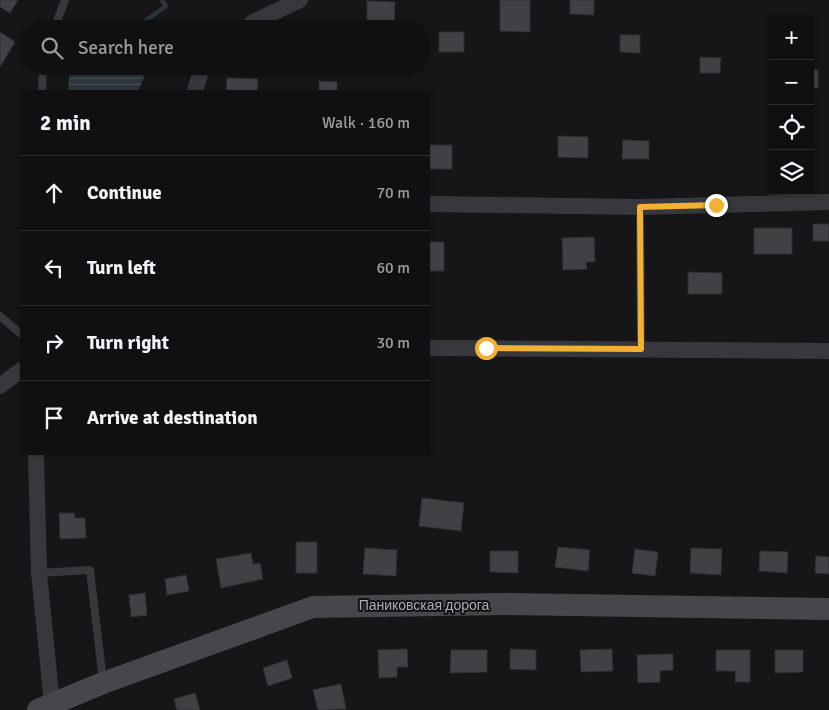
<!DOCTYPE html>
<meta charset="utf-8">
<style>
:root{--surface:#101012;--page:#19191b;--text:#f1f3f6;--muted:#9c9d9f;--line:#303032}
body{margin:0;font-family:Signika,sans-serif;background:var(--page);color:var(--text)}
.controls{position:absolute;right:15px;top:15px;display:grid;overflow:hidden;border-radius:0px;box-shadow:0 1px 4px #0004}
.controls button{width:45px;height:45px;display:grid;place-items:center;padding:0;border:0;border-bottom:1px solid var(--line);background:var(--surface);color:var(--text);font:25px sans-serif}
.stop{position:absolute;width:15px;height:15px;margin:-11px;border:4px solid #f2b134;border-radius:50%;background:#fff}
.stop.end{background:#f2b134;border-color:#fff;box-shadow:0 1px 5px #0008}
.list{margin:0;padding:0;list-style:none}
h2{display:flex;justify-content:space-between;align-items:center;height:65px;margin:0;padding:0 20px;font-size:21px}
h2 small{font-size:16px;font-weight:400;color:var(--muted)}
.list li{display:grid;grid-template-columns:32px 1fr auto;gap:15px;align-items:center;box-sizing:border-box;height:75px;padding:0 20px;border-top:1px solid var(--line)}
.list b{display:block;font-size:19px;white-space:nowrap}
.list em{font-size:16px;font-style:normal;color:var(--muted)}
.icon{flex:none;width:28px;height:28px;fill:none;stroke:currentColor;stroke-width:2;stroke-linecap:round;stroke-linejoin:round}
.map{position:relative;flex:none;width:829px;height:710px;overflow:hidden}
.search{position:absolute;background:var(--surface);box-shadow:0 1px 4px #0004;left:20px;top:20px;width:410px;height:55px;display:flex;align-items:center;gap:12px;box-sizing:border-box;padding:0 18px;border-radius:28px;color:var(--muted);font-size:19px}
.panel{position:absolute;background:var(--surface);box-shadow:0 1px 4px #0004;left:20px;top:90px;width:410px;height:365px;border-radius:0px}
.map>svg:first-child{display:block}
.water{fill:url(#water-rules)}
.lines{fill:none;stroke-linecap:round;stroke-linejoin:round}
.stream{stroke:#2c353c;stroke-width:4.5}
.building{fill:#404145;stroke:#303034}
.lane{stroke:#37383d;stroke-width:8}
.street{stroke:#37383d;stroke-width:16}
.secondary{stroke:#45474d;stroke-width:22}
.route{stroke:#f2b134;stroke-width:6}
.labels{text-anchor:middle;stroke-width:4;stroke-linejoin:round;paint-order:stroke}
.street-label{font-size:14px;fill:#a8adb8;stroke:#111113}
</style>
<div class="map">
<svg width="829" height="710" viewBox="0 0 829 710">
<defs>
<pattern id="water-rules" width="6" height="5" patternUnits="userSpaceOnUse" patternTransform="scale(1.25)"><rect width="6" height="5" fill="#2c353c"/><path d="M0 2.5h6" fill="none" stroke="#485056"/></pattern>
</defs>
<rect width="100%" height="100%" fill="#161618"/>
<path class="water" d="M70,66h79l-11,25h-70z"/>
<g class="lines">
<path class="stream" d="M134,29l32,-23 -4,-6"/>
</g>
<path class="building" d="M0,0h18l-8,13 -10,-6z
M500,0h30v32l-30,-1z
M570,0h24v15l-24,-1z
M367,1l28,1 -1,23 -27,-1z
M0,32l15,10 -15,25z
M439,32h25v20h-25z
M620,35h20v18l-20,-1z
M700,57l21,1 -1,15h-20z
M267,66h44v3z
M771,70h2v72h-3z
M810,70h8v18h-8z
M227,78l31,1 -1,12h-31z
M319,81l18,1v9h-18z
M558,136l30,1v21l-30,-1z
M623,140l26,1v18h-27z
M429,145h23v24h-23z
M813,224h16v17h-16z
M754,228h38v26h-38z
M594,237l1,25h-9l1,7 -24,1 -1,-32z
M429,242h15v29h-15z
M688,272l34,1v21h-34z
M422,498l42,5 -3,28 -42,-5z
M59,513h15l1,5h10l1,20 -26,1z
M296,542h21v31h-21z
M558,547l32,3 -2,21 -33,-4z
M365,548l32,2 -1,26 -33,-2z
M691,548l31,1 -1,26 -31,-2z
M635,549l23,3 -3,24 -23,-3z
M490,551h28v22l-28,-1z
M760,551l28,1 -1,21 -28,-2z
M251,553l2,11 7,-1 3,16 -42,9 -5,-29z
M816,556l13,1v17l-14,-1z
M186,575l3,16 -22,4 -2,-16z
M145,593l2,22 -16,2 -2,-22z
M407,649l1,18h-11v10l-18,1 -1,-28z
M510,649l26,1v20l-26,-1z
M612,649l1,22 -32,1 -1,-22z
M451,650h36v22l-37,1z
M716,650h34v32h-15l1,-11h-20z
M775,650h28v22l-28,1z
M673,654v16l-13,1v11l-22,1 -1,-28z
M287,660l5,18 -24,8 -5,-18z
M341,684l5,25 -28,1 -5,-20z
M195,693l5,17h-23l-3,-11z"/>
<g class="lines">
<path class="lane" d="M54,29l11,-29
M42,91l1,-25
M640,207l1,142
M0,316l21,18
M39,573l51,-3 13,111"/>
<path class="street" d="M246,29l7,-7 47,-22
M195,91l6,-20 5,-5
M429,204l211,3 189,-5
M429,348l400,3
M0,386l21,-16
M36,454l3,119 13,131"/>
<path class="secondary" d="M38,710l65,-27 210,-76 189,-3 327,5"/>
</g>
<g class="lines">
<path class="route" d="M486,348l155,1 -1,-142 76,-2"/>
</g>
<g class="labels">
<g class="street-label">
<text x="424" y="610">Паниковская дорога</text>
</g>
</g>
</svg>
<div class="controls">
<button>+</button>
<button>−</button>
<button><svg class="icon" aria-label="locate" viewBox="0 0 24 24"><circle cx="12" cy="12" r="6"/><path d="M12 2v4M12 18v4M2 12h4M18 12h4"/></svg></button>
<button><svg class="icon" aria-label="layers" viewBox="0 0 24 24"><path d="M12 4l9 5-9 5-9-5zM3 14l9 5 9-5"/></svg></button>
</div>
<div class="stop" style="left:486px;top:348px"></div>
<div class="stop end" style="left:716px;top:205px"></div>
<div class="search"><svg class="icon" aria-label="search" viewBox="0 0 24 24"><circle cx="10" cy="10" r="6"/><path d="M15 15l6 6"/></svg>Search here</div>
<section class="panel">
<h2>2 min<small>Walk · 160 m</small></h2>
<ul class="list">
<li><svg class="icon" aria-label="ahead" viewBox="0 0 24 24"><path d="M12 20V5M6 11l6-6 6 6"/></svg><div><b>Continue</b></div><em>70 m</em></li>
<li><svg class="icon" aria-label="left" viewBox="0 0 24 24"><path d="M17 20v-9H6M10 6l-5 5 5 5"/></svg><div><b>Turn left</b></div><em>60 m</em></li>
<li><svg class="icon" aria-label="right" viewBox="0 0 24 24"><path d="M7 20v-9h11M14 6l5 5-5 5"/></svg><div><b>Turn right</b></div><em>30 m</em></li>
<li><svg class="icon" aria-label="arrive" viewBox="0 0 24 24"><path d="M6 21V4h12l-3 4 3 4H6"/></svg><div><b>Arrive at destination</b></div></li>
</ul>
</section>
</div>
